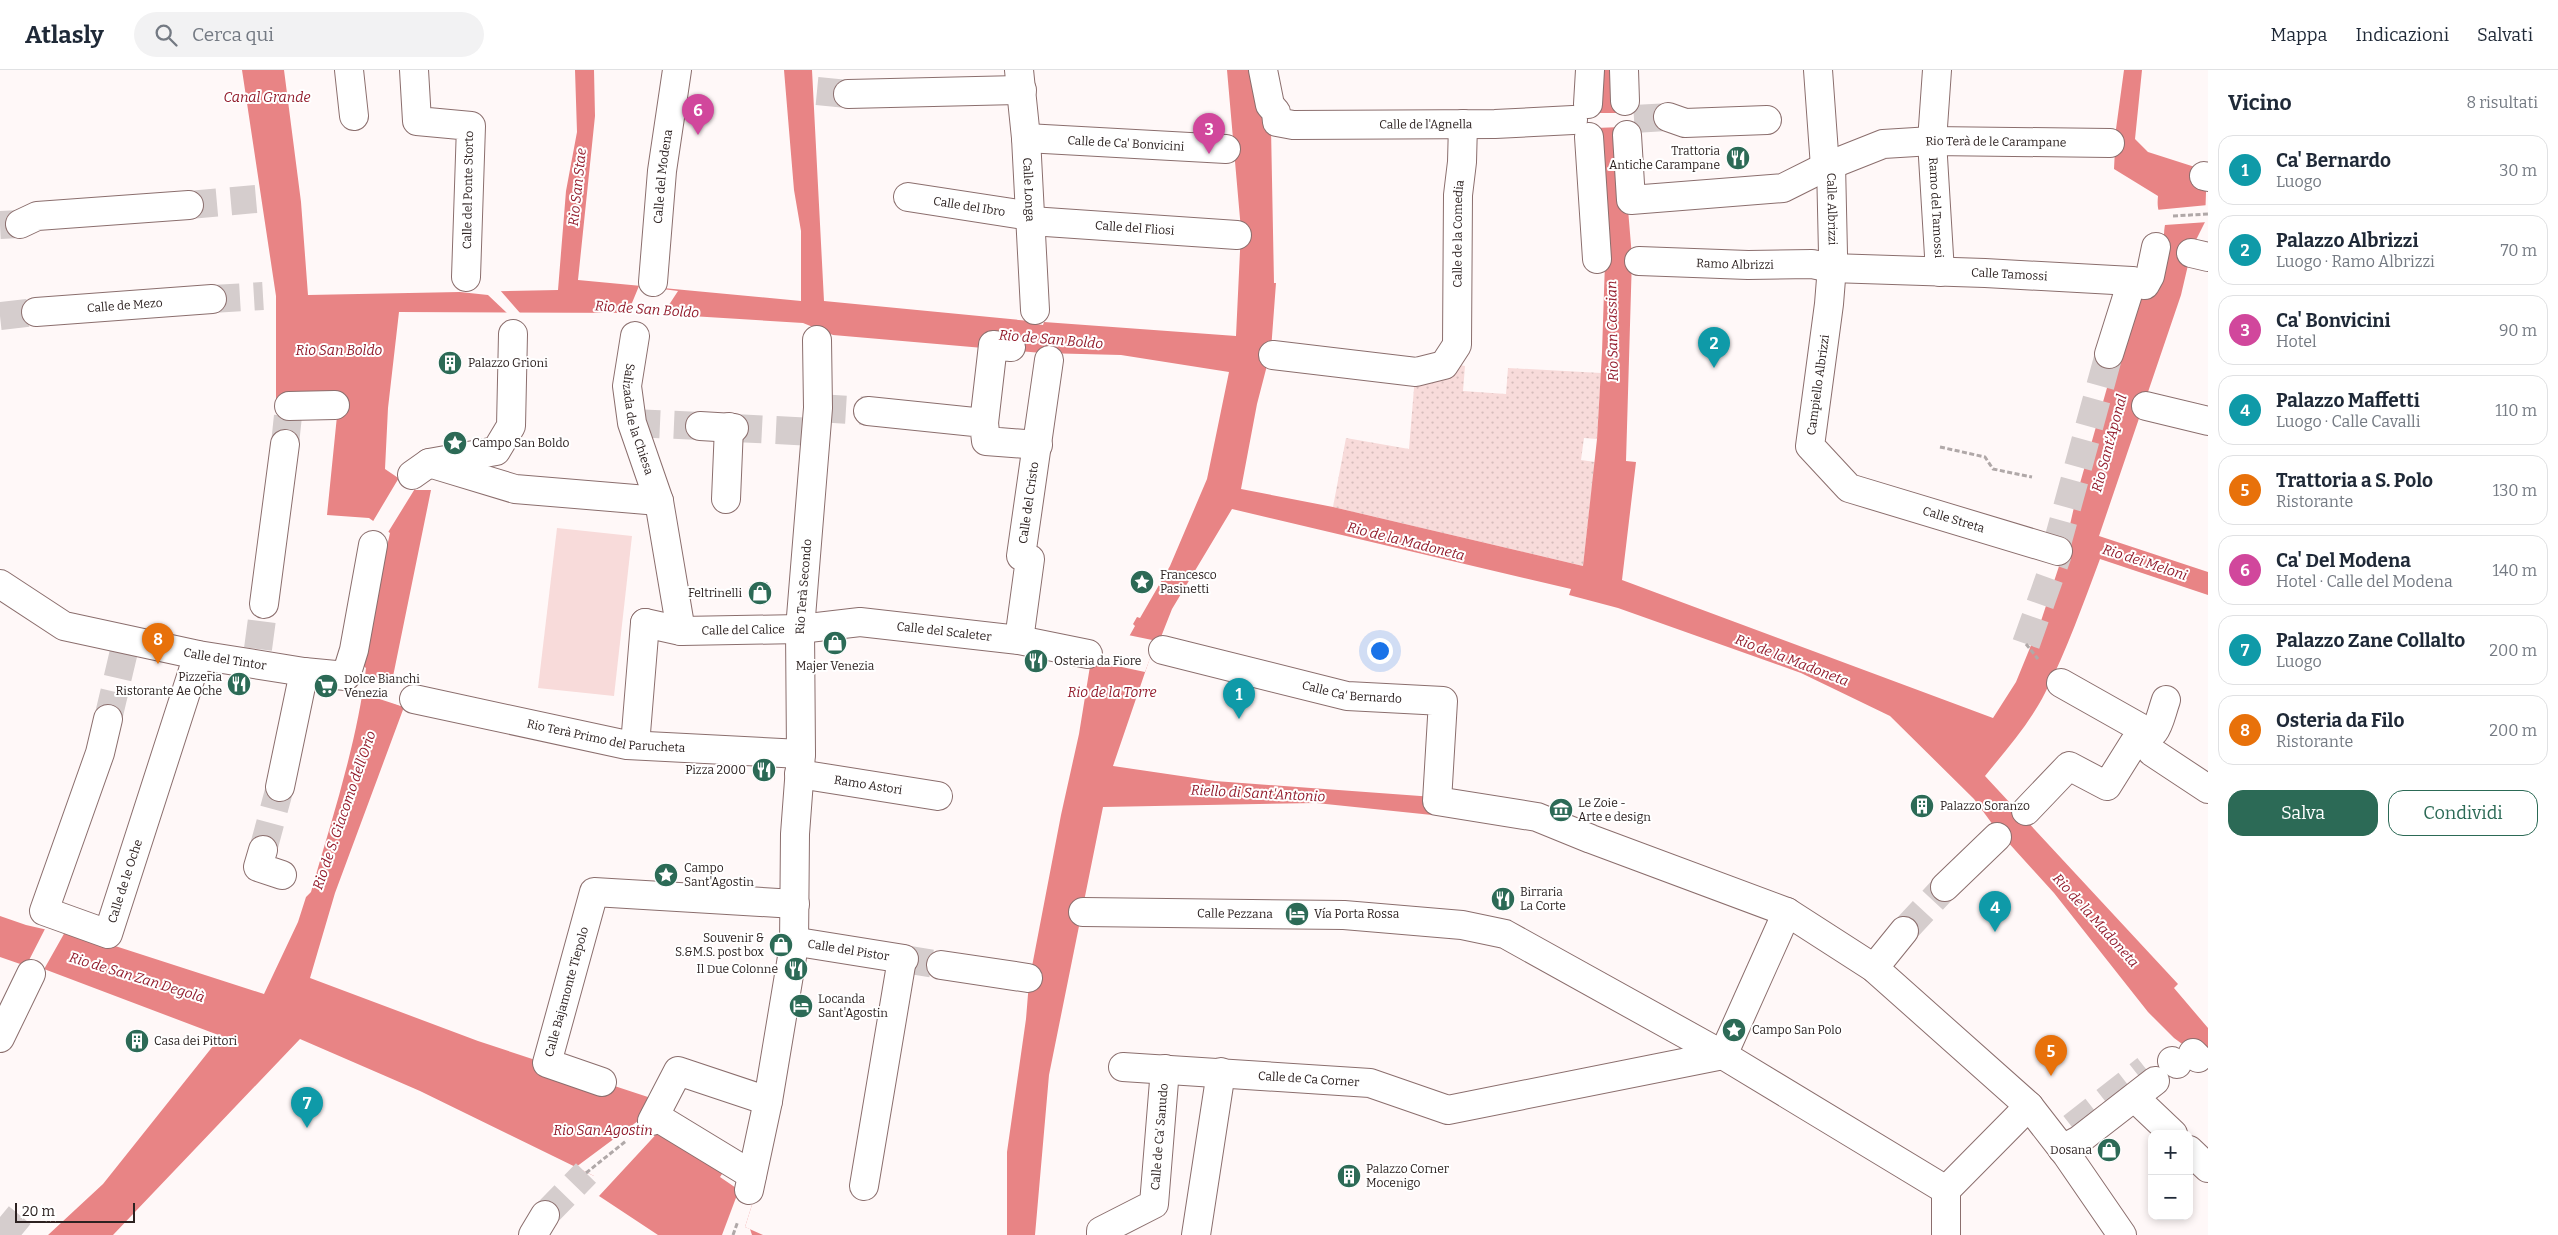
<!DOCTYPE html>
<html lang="it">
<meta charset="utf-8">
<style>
:root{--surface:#fff;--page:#f2f2f3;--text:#1f2937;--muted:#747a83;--line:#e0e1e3;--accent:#2c6a56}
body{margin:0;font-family:Bitter,serif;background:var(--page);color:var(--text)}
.controls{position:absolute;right:15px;bottom:15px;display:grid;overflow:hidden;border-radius:10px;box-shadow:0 2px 8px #0003}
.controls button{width:45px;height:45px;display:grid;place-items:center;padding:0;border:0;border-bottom:1px solid var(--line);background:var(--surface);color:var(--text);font:25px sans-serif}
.scale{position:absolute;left:15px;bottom:12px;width:120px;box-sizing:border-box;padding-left:5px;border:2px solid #2d2221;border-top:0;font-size:14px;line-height:18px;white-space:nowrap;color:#2d2221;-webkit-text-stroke:4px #fff;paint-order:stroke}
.you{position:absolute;left:1379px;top:580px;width:18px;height:18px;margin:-12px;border:4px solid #fff;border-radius:50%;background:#1a73e8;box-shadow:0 0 0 8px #1a73e833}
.badge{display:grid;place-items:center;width:32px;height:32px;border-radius:50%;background:var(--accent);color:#fff;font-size:16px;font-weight:700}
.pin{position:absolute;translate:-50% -41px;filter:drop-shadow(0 1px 2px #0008)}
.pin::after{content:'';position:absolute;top:26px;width:18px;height:15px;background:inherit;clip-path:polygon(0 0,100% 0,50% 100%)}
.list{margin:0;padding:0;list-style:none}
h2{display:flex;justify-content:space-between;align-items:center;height:65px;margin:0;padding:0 20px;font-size:21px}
h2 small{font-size:16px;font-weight:400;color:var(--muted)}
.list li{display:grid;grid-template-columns:32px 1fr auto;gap:15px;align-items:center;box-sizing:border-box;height:70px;margin:0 10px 10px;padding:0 10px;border:1px solid var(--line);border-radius:15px}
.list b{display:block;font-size:19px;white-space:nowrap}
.list p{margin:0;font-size:16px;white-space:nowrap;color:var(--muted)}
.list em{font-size:16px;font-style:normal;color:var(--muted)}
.actions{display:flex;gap:10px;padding:15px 20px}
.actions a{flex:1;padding:11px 0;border:1px solid var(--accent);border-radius:15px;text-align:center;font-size:18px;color:var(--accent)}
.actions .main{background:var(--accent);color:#fff}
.icon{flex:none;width:28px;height:28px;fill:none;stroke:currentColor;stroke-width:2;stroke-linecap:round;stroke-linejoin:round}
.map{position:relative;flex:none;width:2208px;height:1165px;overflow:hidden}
header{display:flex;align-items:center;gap:30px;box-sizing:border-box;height:70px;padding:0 25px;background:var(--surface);border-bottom:1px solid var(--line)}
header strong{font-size:24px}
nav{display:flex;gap:28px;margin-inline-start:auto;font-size:18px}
.search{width:350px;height:45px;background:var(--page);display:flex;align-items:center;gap:12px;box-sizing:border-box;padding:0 18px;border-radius:28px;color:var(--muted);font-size:19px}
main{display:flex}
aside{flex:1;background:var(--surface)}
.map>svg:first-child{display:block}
.garden{fill:url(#garden-dots)}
.pitch{fill:#f8dbda}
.water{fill:#e88485}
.pier{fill:#fff8f8}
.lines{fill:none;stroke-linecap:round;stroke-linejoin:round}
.minor-tunnel{stroke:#d5cdcd;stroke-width:28;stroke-dasharray:28 14;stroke-linecap:butt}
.minor-casing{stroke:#8b6e6d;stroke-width:30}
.path{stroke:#b0a8a8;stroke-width:3;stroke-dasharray:5 2.5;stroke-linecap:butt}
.minor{stroke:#fff;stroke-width:28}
.labels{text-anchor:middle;stroke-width:4;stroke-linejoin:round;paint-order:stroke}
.street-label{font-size:12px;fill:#2d2221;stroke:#fff}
.poi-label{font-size:12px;fill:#2d2221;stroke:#fff;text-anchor:start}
.water-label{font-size:14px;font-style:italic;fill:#931c2c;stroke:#fff}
</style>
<header>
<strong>Atlasly</strong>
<div class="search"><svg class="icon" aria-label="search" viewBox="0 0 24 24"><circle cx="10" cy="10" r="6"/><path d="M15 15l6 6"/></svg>Cerca qui</div>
<nav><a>Mappa</a><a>Indicazioni</a><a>Salvati</a></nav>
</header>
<main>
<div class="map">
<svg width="2208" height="1165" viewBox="0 0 2208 1165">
<defs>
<pattern id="garden-dots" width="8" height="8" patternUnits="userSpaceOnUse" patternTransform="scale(1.25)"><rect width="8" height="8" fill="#f8dbda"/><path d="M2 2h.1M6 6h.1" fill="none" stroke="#d5bcbb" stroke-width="1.8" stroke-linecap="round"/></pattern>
</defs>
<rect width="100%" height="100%" fill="#fff8f8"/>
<path class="garden" d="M1460,295l5,1 -2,25 43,3 2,-26 93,5 -4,66 -13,-1 -3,22 14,2 -12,104 -250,-59 13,-69 63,11 6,-73 36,1z"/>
<path class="pitch" d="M557,458l75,8 -18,160 -76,-8z"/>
<path class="water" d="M242,0h42l17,132 7,93 250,-5 8,-99 11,-59 -2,-62h19l1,46 -17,164 223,21v-70l-7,-41 -10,-120h28l12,231 206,20v2l13,2 1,-3 192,14 5,-106 -14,-160h32l12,58 3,155h2l-5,67 -14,54 -16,85 92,18 250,59 14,-127 5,-87 3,-90 -8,-111 2,-81h20v31l13,156 -6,204 10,1 -14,118 371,138 23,-36 25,-61 23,-70 13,-57 39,-138 22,-47 -5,-3c9,-20 34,-58 31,-80 -1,-14 -8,-10 -6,-30l-44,-27 2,-40 8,-59h18l-7,69 13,13 50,16 8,24 -1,30 -13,26 -11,47 -82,241 109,36v23l-108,-36c-17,45 -33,91 -55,134 -15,30 -39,57 -60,83l193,208 -4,4 34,40v35l-34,-25 -26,-26 -94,-119 -58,-64 -22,-30 -84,-83 -89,-43 -183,-65 -49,-13 2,-6 -339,-80 -60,100 -13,33 -7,10 -39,114 102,15 219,16 -2,18 -116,-12 -213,4 -54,268 -14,160h-28v-83l19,-133 3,-37 32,-167 18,-81 12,-74 22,5 22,-39 -2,-2 4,-7 3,1 30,-52 37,-87 22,-107 -108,-17 -79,-2 -209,-18 -30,-12 -161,-10 -243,-1 -11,96 -3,61 31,21h15l-43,211 16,6 -69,186 -25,85 168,63 176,58 72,69 -6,9 19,13 17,2 -11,35 18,8h-105l-59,-39 -5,-20 -174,-85 -120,-52 -187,196h-65l55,-51 118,-148 -177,-67 -18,-3 -26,-9v-41l26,9 83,19 155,50 34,-72 8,-25 5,-5c21,-74 46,-148 55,-224l-5,-4 29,-131 -21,-15 -42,-3 11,-109 -62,-1v-109z"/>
<path class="pier" d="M1621,31l3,33 -3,-7 -25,1 -1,9v-24h23z
M2208,135v17l-43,3 -4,21 -2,1 3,-22 -6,-11v-4z
M639,216l8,1 31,4 -15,23 -36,1z
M460,219h39l21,24h-13l-19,-18 -28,-3z
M400,406l16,11 -29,47 -15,-11z
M1128,565l34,7 -10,11 -7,19 -56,-12 3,-2 19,4z
M363,603l31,10 -3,17 14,5 -1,2 -43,-14z
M46,857l19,5 -22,39 -18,-3z
M646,1045l16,13 -63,68 -3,-2 -4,-15 2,-3 -18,-9z
M740,1117l16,5 -11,35 5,2 2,6h-30z"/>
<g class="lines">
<path class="minor-tunnel" d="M817,21l31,3
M1634,49l34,-2
M189,135l67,-6
M0,155l20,-1
M212,229l51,-3
M0,246l36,-4
M818,338l50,3
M632,353l68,3
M734,358l82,4
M285,374l4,-38
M2056,478l53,-194
M2026,574l32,-90
M258,579l6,-45
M108,649l16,-68
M263,780l17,-63
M1904,861l41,-44
M904,889l37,6
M2072,1057l74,-58
M545,1145l41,-42
M0,1147l22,18"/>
<g class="minor-casing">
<g id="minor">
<path d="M349,0l5,46"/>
<path d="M414,0l3,51 54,5 -5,151"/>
<path id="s1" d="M1019,0l7,68 9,172"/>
<path id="s2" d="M1263,0l7,35 6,7 1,10 16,3 202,-1 78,-4"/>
<path d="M1624,0l1,31"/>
<path d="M1818,0l7,97"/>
<path id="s3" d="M1937,0l-5,71 8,131"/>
<path d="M848,24l174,-4"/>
<path d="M1588,34l2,-34"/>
<path d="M1668,47l17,6 82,-3"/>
<path id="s4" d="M1627,65l4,65 152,-12 42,-21 58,-23 49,-3 178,2"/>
<path d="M1589,67l8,122"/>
<path id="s5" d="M1026,68l200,11"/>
<path id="s6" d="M1831,94l2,90 -4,50 -19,142 39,42 209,63"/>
<path d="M2204,106l4,1"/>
<path id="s7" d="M908,127l123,19"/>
<path id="s8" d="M1031,151l206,14"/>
<path d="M20,154l17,-8 152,-11"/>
<path d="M2191,183l17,4"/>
<path id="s9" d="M1639,191l109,4 64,-1 19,4 154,5 147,8"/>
<path id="s10" d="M653,212l9,-111 15,-101"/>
<path id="s11" d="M36,242l176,-13"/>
<path id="s12" d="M635,266l-8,50 5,37 27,78 22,130"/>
<path d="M2109,284l23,-73 13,4 5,-9 6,-29"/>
<path id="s13" d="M1273,285l143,17 28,-7 13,-20 1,-150 4,-33 1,-38"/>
<path d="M289,336l46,-1"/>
<path d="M2146,336l62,15"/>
<path d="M868,341l116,12 2,18 52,4"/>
<path d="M984,353l9,-78 18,2"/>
<path d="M700,356l34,2"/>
<path d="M429,393l86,26 144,12"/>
<path d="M412,405l17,-12 67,-12 15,-25 2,-92"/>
<path d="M726,429l3,-72"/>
<path id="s14" d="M0,514l64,42 134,29 106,17 42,4 8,-26 19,-105"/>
<path d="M264,534l21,-160"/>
<path id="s15" d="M645,553l36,8 119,-2 60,-7 159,18 69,14"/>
<path id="s16" d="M1019,570l11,-81 -9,-3 28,-196"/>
<path id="s17" d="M1163,580l184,46 96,5 -6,100 100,16 54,22 196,73 87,56 155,138 38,49 55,80"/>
<path d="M2061,613l78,44 13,25 56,37"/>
<path id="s18" d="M414,629l213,46 174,9"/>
<path id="s19" d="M108,649l-8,34 -56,158 64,23 90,-279"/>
<path d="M635,675l10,-122"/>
<path id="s20" d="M799,704l139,22"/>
<path d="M280,717l24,-115"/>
<path d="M2026,741l43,-45 38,20 27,-43c25,-6 24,-20 32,-43"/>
<path d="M263,780l-5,17 24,8"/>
<path d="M1945,817l52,-50"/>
<path id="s21" d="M1083,842l261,3 118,10 43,9 218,121 223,135"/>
<path id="s22" d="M794,875l4,-3 106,17"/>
<path d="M941,895l87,13"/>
<path d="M1874,898l30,-37"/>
<path d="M0,968l31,-64"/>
<path d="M2193,983l5,5"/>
<path d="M2172,991l5,3"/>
<path id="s23" d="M1123,997l247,16 78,27 275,-55 64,-143"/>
<path id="s24" d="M602,1012l-55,-19 47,-171 201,12"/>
<path d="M2135,1028l38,36"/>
<path d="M655,1046l97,59"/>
<path d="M652,1051l26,-50 90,30"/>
<path d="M2062,1079l17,-9 76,-59"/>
<path d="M2189,1080l19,18"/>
<path d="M864,1116l38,-227"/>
<path id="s25" d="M749,1120l19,-89 26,-156 1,-111 6,-80 -1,-125 18,-221 -1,-68"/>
<path d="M533,1165l12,-20"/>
<path id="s26" d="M1101,1165v-4l53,-27 11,-135"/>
<path d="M1196,1165l25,-163"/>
<path d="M1946,1165v-45l83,-84"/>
</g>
</g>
<path class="path" d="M2173,146l35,-2
M1940,377l45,10 8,12 39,8
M2026,574l12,15
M586,1103l40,-32
M733,1165l5,-14"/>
<use href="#minor" class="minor"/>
</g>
<defs>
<g id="restaurant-disc" transform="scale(1.25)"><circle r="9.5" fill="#2c6a56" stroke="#fff"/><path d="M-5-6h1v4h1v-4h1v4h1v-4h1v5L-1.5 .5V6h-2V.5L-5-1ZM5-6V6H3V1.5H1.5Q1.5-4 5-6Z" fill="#fff"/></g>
<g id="building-disc" transform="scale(1.25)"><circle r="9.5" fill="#2c6a56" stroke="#fff"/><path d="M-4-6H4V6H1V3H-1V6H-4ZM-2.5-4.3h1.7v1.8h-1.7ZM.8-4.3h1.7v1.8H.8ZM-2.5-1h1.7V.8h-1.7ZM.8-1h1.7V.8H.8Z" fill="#fff"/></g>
<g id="sight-disc" transform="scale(1.25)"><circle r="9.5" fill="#2c6a56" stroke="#fff"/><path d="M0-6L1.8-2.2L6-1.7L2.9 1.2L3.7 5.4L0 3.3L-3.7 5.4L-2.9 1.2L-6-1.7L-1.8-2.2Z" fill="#fff"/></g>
<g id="shop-disc" transform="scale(1.25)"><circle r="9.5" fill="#2c6a56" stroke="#fff"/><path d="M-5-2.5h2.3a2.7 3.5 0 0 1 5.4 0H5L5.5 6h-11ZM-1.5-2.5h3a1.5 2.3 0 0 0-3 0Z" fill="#fff"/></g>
<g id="supermarket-disc" transform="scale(1.25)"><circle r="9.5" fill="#2c6a56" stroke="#fff"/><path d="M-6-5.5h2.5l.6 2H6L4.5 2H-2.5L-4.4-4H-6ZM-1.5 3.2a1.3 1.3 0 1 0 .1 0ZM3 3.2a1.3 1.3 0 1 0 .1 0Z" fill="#fff"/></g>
<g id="museum-disc" transform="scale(1.25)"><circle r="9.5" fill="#2c6a56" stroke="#fff"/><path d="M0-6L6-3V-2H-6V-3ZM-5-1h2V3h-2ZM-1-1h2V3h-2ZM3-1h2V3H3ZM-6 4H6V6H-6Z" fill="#fff"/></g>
<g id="hotel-disc" transform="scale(1.25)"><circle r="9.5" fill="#2c6a56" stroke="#fff"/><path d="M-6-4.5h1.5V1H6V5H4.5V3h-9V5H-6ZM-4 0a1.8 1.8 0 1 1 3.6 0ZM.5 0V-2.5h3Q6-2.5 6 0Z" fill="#fff"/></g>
</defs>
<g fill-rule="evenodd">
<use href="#restaurant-disc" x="1738" y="88"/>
<use href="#building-disc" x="450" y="293"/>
<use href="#sight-disc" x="455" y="373"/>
<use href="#sight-disc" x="1142" y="512"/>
<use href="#shop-disc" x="760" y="523"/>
<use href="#shop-disc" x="835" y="573"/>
<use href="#restaurant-disc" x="1036" y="591"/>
<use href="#restaurant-disc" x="239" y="614"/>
<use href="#supermarket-disc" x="326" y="616"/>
<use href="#restaurant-disc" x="764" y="700"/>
<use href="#building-disc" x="1922" y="736"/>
<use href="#museum-disc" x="1561" y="740"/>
<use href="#sight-disc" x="666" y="805"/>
<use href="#restaurant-disc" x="1503" y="829"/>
<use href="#hotel-disc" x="1297" y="844"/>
<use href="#shop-disc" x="781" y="875"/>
<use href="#restaurant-disc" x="796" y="899"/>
<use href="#hotel-disc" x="801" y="936"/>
<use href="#sight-disc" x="1734" y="960"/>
<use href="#building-disc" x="137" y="971"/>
<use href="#shop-disc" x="2109" y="1080"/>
<use href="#building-disc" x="1349" y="1106"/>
</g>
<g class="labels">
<g class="street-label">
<text dy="4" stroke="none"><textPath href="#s2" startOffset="204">Calle de l'Agnella</textPath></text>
<text dy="4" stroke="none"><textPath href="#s4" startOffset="440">Rio Terà de le Carampane</textPath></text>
<text dy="4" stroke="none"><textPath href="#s5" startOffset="100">Calle de Ca' Bonvicini</textPath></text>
<text dy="4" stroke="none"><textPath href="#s10" startOffset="106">Calle del Modena</textPath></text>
<text transform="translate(468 120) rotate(-89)" y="4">Calle del Ponte Storto</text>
<text dy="4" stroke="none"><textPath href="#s1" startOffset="120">Calle Longa</textPath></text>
<text dy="4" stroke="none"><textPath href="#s7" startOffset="62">Calle del Ibro</textPath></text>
<text dy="4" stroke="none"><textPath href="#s3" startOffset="138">Ramo del Tamossi</textPath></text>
<text dy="4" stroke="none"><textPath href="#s6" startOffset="45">Calle Albrizzi</textPath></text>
<text dy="4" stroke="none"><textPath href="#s8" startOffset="104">Calle del Fliosi</textPath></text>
<text dy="4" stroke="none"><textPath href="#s13" startOffset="308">Calle de la Comedia</textPath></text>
<text dy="4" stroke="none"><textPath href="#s9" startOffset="96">Ramo Albrizzi</textPath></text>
<text dy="4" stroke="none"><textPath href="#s9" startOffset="371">Calle Tamossi</textPath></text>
<text dy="4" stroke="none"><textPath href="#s11" startOffset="89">Calle de Mezo</textPath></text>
<text transform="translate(1818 315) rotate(-82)" y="4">Campiello Albrizzi</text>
<text dy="4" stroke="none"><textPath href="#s12" startOffset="85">Salizada de la Chiesa</textPath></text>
<text dy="4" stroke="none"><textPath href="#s16" startOffset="145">Calle del Cristo</textPath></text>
<text dy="4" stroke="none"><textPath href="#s6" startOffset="450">Calle Streta</textPath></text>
<text dy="4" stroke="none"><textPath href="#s25" startOffset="608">Rio Terà Secondo</textPath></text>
<text dy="4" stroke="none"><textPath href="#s15" startOffset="99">Calle del Calice</textPath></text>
<text dy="4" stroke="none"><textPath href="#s15" startOffset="301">Calle del Scaleter</textPath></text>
<text dy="4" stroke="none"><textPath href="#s14" startOffset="241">Calle del Tintor</textPath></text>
<text dy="4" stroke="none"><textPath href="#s17" startOffset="194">Calle Ca' Bernardo</textPath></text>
<text dy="4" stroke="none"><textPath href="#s18" startOffset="196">Rio Terà Primo del Parucheta</textPath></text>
<text dy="4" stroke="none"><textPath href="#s20" startOffset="70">Ramo Astori</textPath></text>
<text dy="4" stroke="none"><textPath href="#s19" startOffset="326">Calle de le Oche</textPath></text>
<text dy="4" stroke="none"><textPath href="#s21" startOffset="152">Calle Pezzana</textPath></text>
<text dy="4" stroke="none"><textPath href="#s22" startOffset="56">Calle del Pistor</textPath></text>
<text dy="4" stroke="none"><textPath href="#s24" startOffset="132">Calle Bajamonte Tiepolo</textPath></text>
<text dy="4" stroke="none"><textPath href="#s23" startOffset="186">Calle de Ca Corner</textPath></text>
<text dy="4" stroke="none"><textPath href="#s26" startOffset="131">Calle de Ca' Sanudo</textPath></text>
</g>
<g class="poi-label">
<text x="1720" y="85" text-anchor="end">Trattoria<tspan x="1720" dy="14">Antiche Carampane</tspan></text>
<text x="468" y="297">Palazzo Grioni</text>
<text x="472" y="377">Campo San Boldo</text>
<text x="1160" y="509">Francesco<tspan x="1160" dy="14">Pasinetti</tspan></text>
<text x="742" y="527" text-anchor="end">Feltrinelli</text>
<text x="1054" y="595">Osteria da Fiore</text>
<text x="835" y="600" text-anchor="middle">Majer Venezia</text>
<text x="222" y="611" text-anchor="end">Pizzeria<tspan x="222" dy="14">Ristorante Ae Oche</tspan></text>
<text x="344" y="613">Dolce Bianchi<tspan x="344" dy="14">Venezia</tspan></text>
<text x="746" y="704" text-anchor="end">Pizza 2000</text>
<text x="1578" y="737">Le Zoie -<tspan x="1578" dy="14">Arte e design</tspan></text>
<text x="1940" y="740">Palazzo Soranzo</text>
<text x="684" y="802">Campo<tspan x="684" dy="14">Sant'Agostin</tspan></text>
<text x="1520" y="826">Birraria<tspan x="1520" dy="14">La Corte</tspan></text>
<text x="1314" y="848">Vía Porta Rossa</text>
<text x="764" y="872" text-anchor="end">Souvenir &amp;<tspan x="764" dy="14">S.&amp;M.S. post box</tspan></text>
<text x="778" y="903" text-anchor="end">Il Due Colonne</text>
<text x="818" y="933">Locanda<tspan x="818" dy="14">Sant'Agostin</tspan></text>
<text x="1752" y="964">Campo San Polo</text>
<text x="154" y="975">Casa dei Pittori</text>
<text x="2092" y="1084" text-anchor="end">Dosana</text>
<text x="1366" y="1103">Palazzo Corner<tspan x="1366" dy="14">Mocenigo</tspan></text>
</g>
<g class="water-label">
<text x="267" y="32">Canal Grande</text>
<text transform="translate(577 117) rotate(-84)" y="5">Rio San Stae</text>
<text transform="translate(647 239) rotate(4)" y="5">Rio de San Boldo</text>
<text transform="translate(1612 261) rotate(-91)" y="5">Rio San Cassian</text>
<text transform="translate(1051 269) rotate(5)" y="5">Rio de San Boldo</text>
<text x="339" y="285">Rio San Boldo</text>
<text transform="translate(2109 373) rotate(-75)" y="5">Rio Sant'Aponal</text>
<text transform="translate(1406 471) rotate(14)" y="5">Rio de la Madoneta</text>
<text transform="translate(2145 492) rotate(18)" y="5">Rio dei Meloni</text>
<text transform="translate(1792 590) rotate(21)" y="5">Rio de la Madoneta</text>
<text x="1112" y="627">Rio de la Torre</text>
<text transform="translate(1258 723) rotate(3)" y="5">Riello di Sant'Antonio</text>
<text transform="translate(344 740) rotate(-71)" y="5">Rio de S. Giacomo dell'Orio</text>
<text transform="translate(2096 850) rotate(48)" y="5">Rio de la Madoneta</text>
<text transform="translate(137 907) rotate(17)" y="5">Rio de San Zan Degolà</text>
<text x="603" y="1065">Rio San Agostin</text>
</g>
</g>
</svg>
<div class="controls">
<button>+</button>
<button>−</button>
</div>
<div class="scale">20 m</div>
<div class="you"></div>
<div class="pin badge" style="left:1239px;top:649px;background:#0f9aa8">1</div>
<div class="pin badge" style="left:1714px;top:298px;background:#0f9aa8">2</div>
<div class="pin badge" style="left:1209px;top:84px;background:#d1479c">3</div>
<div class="pin badge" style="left:1995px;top:862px;background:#0f9aa8">4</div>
<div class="pin badge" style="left:2051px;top:1006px;background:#e8710a">5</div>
<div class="pin badge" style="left:698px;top:65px;background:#d1479c">6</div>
<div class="pin badge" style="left:307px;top:1058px;background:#0f9aa8">7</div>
<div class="pin badge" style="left:158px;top:594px;background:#e8710a">8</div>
</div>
<aside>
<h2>Vicino<small>8 risultati</small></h2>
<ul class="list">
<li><span class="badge" style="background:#0f9aa8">1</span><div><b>Ca' Bernardo</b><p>Luogo</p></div><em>30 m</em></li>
<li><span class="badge" style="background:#0f9aa8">2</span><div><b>Palazzo Albrizzi</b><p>Luogo · Ramo Albrizzi</p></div><em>70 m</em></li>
<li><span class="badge" style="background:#d1479c">3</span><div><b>Ca' Bonvicini</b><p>Hotel</p></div><em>90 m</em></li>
<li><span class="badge" style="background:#0f9aa8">4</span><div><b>Palazzo Maffetti</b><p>Luogo · Calle Cavalli</p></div><em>110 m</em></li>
<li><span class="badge" style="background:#e8710a">5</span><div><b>Trattoria a S. Polo</b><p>Ristorante</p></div><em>130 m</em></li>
<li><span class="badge" style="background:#d1479c">6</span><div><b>Ca' Del Modena</b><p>Hotel · Calle del Modena</p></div><em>140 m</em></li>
<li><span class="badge" style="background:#0f9aa8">7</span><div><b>Palazzo Zane Collalto</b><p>Luogo</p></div><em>200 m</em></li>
<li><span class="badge" style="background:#e8710a">8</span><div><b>Osteria da Filo</b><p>Ristorante</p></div><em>200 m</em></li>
</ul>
<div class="actions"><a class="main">Salva</a><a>Condividi</a></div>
</aside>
</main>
